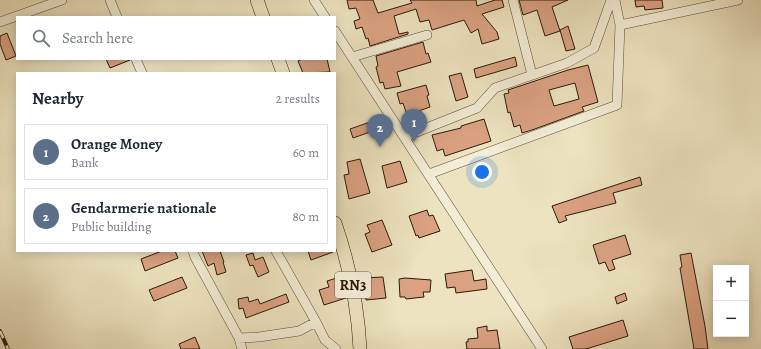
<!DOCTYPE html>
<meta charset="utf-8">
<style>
:root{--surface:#fff;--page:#f6f6f7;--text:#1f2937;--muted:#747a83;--line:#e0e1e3;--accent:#1a73e8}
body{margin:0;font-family:Alegreya,serif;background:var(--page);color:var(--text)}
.controls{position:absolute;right:12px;bottom:12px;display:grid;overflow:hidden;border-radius:0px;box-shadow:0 2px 10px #0003}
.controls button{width:36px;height:36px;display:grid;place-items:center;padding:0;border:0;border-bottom:1px solid var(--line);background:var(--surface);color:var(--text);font:20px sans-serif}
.you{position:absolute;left:482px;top:172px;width:14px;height:14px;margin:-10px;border:3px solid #fff;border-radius:50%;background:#1a73e8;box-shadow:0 0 0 6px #1a73e833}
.badge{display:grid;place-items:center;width:26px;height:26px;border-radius:50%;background:var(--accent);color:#fff;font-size:13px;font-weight:700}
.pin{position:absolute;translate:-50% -33px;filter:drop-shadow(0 1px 2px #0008)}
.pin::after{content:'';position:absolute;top:21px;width:14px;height:12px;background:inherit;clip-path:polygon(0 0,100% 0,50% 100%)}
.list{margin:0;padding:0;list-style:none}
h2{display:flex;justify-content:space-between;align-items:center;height:52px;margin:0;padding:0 16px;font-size:17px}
h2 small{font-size:13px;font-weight:400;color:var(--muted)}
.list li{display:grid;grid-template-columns:26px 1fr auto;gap:12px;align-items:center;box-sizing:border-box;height:56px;margin:0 8px 8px;padding:0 8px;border:1px solid var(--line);border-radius:0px}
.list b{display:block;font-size:15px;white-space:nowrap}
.list p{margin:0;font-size:13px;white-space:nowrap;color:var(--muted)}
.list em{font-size:13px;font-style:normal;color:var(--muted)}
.icon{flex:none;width:22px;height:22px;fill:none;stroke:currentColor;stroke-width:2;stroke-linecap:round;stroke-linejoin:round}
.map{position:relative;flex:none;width:761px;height:349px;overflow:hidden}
.search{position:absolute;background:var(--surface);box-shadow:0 2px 10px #0003;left:16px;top:16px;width:320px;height:44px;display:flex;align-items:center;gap:10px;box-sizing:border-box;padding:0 14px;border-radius:0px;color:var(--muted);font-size:15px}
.panel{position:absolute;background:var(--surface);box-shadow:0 2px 10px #0003;left:16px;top:72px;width:320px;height:180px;border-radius:0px}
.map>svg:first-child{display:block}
.building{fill:#dba282;stroke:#2c1908;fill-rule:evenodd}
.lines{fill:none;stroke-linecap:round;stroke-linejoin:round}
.minor-casing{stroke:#5c4c36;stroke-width:10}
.highway-casing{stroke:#2c1908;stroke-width:14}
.minor{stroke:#f3edd6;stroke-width:9}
.highway{stroke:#ede3c0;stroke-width:13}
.rail-casing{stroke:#2c1908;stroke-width:4}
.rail{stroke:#f3edd6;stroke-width:2.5;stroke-dasharray:8;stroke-linecap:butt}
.labels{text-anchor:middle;stroke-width:3;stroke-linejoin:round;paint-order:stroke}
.shield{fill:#f3edd6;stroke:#685946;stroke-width:1}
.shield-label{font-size:15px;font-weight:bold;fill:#2c1908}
</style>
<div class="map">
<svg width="761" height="349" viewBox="0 0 761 349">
<rect width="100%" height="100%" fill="#ede3c0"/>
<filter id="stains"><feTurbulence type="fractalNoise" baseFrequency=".005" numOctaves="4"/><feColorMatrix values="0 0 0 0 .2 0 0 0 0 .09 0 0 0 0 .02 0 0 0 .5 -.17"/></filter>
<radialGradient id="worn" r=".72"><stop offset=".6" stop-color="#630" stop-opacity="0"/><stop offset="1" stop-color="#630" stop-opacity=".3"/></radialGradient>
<path class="building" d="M347,0h26l5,13 34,-10 -2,-3h66l1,6 18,-6h7l2,7 -22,7 15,18 2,7 -17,5 -4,-15 -7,4 -7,-13 -32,10 -3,-10 -9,2 -4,-13 -22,7 5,18 9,-2v2l-38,12 -2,-8 -2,1 -4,-12 -6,2 -2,-8 6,-2 -4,-11 -7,1z
M519,0h49l-16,7 8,24 -15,5 -8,-26 -14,5z
M635,0h27l1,8 -18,2 -1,-4 -8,1z
M568,26l7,23 -9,2 -6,-21z
M7,33l9,23 -10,4 -6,-16v-8z
M423,42l3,12 2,-1 3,9 -34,10 4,14 -16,3 -2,-7 -3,1 -4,-16 2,-1 -2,-10z
M515,57l2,9 -41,12 -2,-9z
M106,59h24v1l-20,8z
M302,59h25l3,13 -27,1 -5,-12z
M588,65l10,37 -16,5 2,4 -52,19 -10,3 -2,-8 -6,2 -4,-15 -2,1 -4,-19 5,-1 -1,-3 60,-20zM575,83l4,16 -25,7 -5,-16z
M461,73l7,24 -12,4 -7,-25z
M426,85l3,10 -2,1 3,11 -23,8 -4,-12 -3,1 -3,-11z
M484,119l7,22 -46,15 -2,-7 -6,2 -5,-16 29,-7v-2z
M370,122l3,9 -20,7 -3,-9z
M360,159l10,34 -21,6 -5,-24 5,-1 -2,-12z
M400,161l7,21 -20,6 -5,-22z
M640,177l2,8 -29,8 3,10 -51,13 2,4 -8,3 -7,-17z
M427,210l2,6 4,-1 7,16 -21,7 -1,-3 -2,1 -7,-20z
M382,220l10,25 -20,7 -7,-18 5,-2 -3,-7z
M625,235l6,19 -19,6 3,9 -6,2 -4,-9 -6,2 -6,-19z
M162,251h13l3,7 -33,13 -4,-12z
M202,251h18l4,11h-1l3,10 -9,3 -3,-12 -6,3z
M308,251h25v1l-22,8z
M253,253l2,7 8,-3 6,15 -11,5 -5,-12 -3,1 -4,-11z
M691,253l14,73 3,23h-14l-14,-81 2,-1 -2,-12z
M472,270l2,11 12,-2 1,10 -31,4 -1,-6 -8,1 -2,-14z
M182,277l5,11 -33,13 -5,-11z
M340,277l6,21 -22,7 -5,-15 10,-3 -2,-6z
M383,277l3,21 -20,2 -3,-22z
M405,278l26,2 -1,12h-7l1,5 -18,2 -1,-2h-5l-1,-18z
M625,293l2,7 -10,4 -2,-7z
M286,294l3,8 -43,16 -3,-10 -4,1 -1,-10 10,-2 1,5 9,-3 2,5z
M623,320l5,16 -42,13h-13l-4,-12z
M487,326v5l10,-1 3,19h-33l-1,-7h2v-3l10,-1 -1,-10z
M195,337l5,12h-19l-2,-5z"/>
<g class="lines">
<g class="minor-casing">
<path id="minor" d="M110,0l7,17
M314,0l11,17
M513,0l19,75
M0,22l62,-22
M620,25l118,-25
M335,31l207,318
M352,57l75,-22
M136,59l6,14
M404,137l73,-29 18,-20 72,-25 27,-15 17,-48
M429,174l188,-69 3,-80 -5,-25
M193,251l2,6 44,81 3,11
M276,251l40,71 9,18 11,9
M239,338l20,-1 40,-6 17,-9"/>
</g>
<g class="highway-casing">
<path id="highway" d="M257,0l6,17
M278,59l5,14
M335,223c14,41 23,82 25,126"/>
</g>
<use href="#minor" class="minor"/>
<use href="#highway" class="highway"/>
<g class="rail-casing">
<path id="rail" d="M0,331l8,18"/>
</g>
<use href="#rail" class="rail"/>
</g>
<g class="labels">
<rect class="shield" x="335" y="272" width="36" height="26" rx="3"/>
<g class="shield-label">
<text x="353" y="290">RN3</text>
</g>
</g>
<rect width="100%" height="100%" filter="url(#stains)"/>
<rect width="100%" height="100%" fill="url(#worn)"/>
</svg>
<div class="controls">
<button>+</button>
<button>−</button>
</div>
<div class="you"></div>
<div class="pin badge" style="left:414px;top:142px;background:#5c6f8a">1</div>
<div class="pin badge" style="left:380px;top:147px;background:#5c6f8a">2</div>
<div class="search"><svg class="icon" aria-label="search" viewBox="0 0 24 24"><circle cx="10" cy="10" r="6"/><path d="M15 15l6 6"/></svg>Search here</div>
<section class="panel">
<h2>Nearby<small>2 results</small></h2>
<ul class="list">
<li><span class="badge" style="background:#5c6f8a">1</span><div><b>Orange Money</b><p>Bank</p></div><em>60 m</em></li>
<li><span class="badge" style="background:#5c6f8a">2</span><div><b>Gendarmerie nationale</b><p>Public building</p></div><em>80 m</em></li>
</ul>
</section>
</div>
